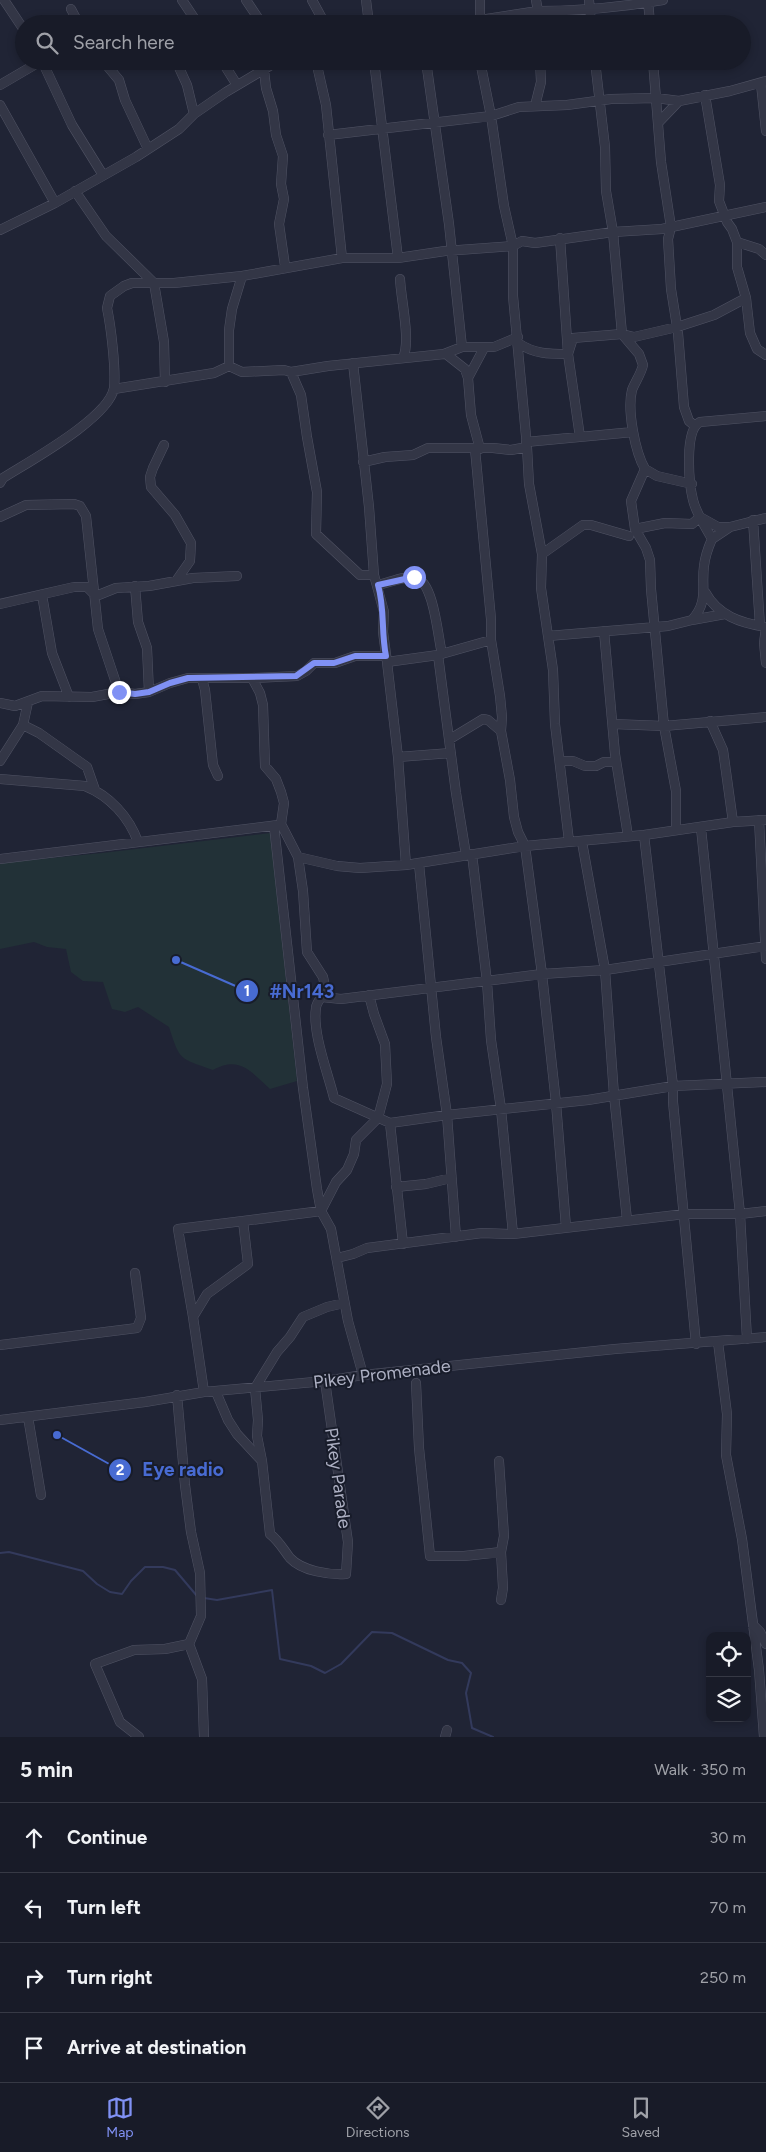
<!DOCTYPE html>
<meta charset="utf-8">
<style>
:root{--surface:#181b28;--page:#252834;--text:#f1f3f6;--muted:#9fa1a8;--line:#363945;--accent:#8091f4}
body{margin:0;font-family:Figtree,sans-serif;background:var(--page);color:var(--text)}
.controls{position:absolute;right:15px;bottom:15px;display:grid;overflow:hidden;border-radius:10px;box-shadow:0 2px 8px #0003}
.controls button{width:45px;height:45px;display:grid;place-items:center;padding:0;border:0;border-bottom:1px solid var(--line);background:var(--surface);color:var(--text);font:25px sans-serif}
.stop{position:absolute;width:15px;height:15px;margin:-11px;border:4px solid #8091f4;border-radius:50%;background:#fff}
.stop.end{background:#8091f4;border-color:#fff;box-shadow:0 1px 5px #0008}
.list{margin:0;padding:0;list-style:none}
h2{display:flex;justify-content:space-between;align-items:center;height:65px;margin:0;padding:0 20px;font-size:21px}
h2 small{font-size:16px;font-weight:400;color:var(--muted)}
.list li{display:grid;grid-template-columns:32px 1fr auto;gap:15px;align-items:center;box-sizing:border-box;height:70px;padding:0 20px;border-top:1px solid var(--line)}
.list b{display:block;font-size:19px;white-space:nowrap}
.list em{font-size:16px;font-style:normal;color:var(--muted)}
.icon{flex:none;width:28px;height:28px;fill:none;stroke:currentColor;stroke-width:2;stroke-linecap:round;stroke-linejoin:round}
.map{position:relative;flex:none;width:766px;height:1737px;overflow:hidden}
.search{position:absolute;background:var(--surface);box-shadow:0 2px 8px #0003;left:15px;right:15px;top:15px;height:55px;display:flex;align-items:center;gap:12px;box-sizing:border-box;padding:0 18px;border-radius:28px;color:var(--muted);font-size:19px}
.sheet{height:345px;background:var(--surface)}
nav{display:flex;justify-content:space-around;align-items:center;box-sizing:border-box;height:70px;border-top:1px solid var(--line);background:var(--surface);font-size:14px;color:var(--muted)}
nav a{display:grid;justify-items:center;gap:2px}
nav .on{color:var(--accent)}
.map>svg:first-child{display:block}
.green{fill:#223137}
.lines{fill:none;stroke-linecap:round;stroke-linejoin:round}
.stream{stroke:#333a5c;stroke-width:2}
.minor-casing{stroke:#505364;stroke-width:10}
.minor{stroke:#333646;stroke-width:9}
.route{stroke:#8091f4;stroke-width:6}
.labels{text-anchor:middle;stroke-width:4;stroke-linejoin:round;paint-order:stroke}
.street-label{font-size:18px;fill:#adb0c3;stroke:#181c2a}
.leader{fill:none;stroke:#486bd2;stroke-width:2}
.callout-dot{fill:#486bd2;stroke:#181c2a;stroke-width:2}
.mark-label{font-size:15px;text-anchor:middle;font-weight:bold;fill:#fff}
.callout-label{font-size:19px;text-anchor:middle;font-weight:bold;fill:#486bd2;stroke:#181c2a;stroke-width:4;stroke-linejoin:round;paint-order:stroke}
</style>
<div class="map">
<svg width="766" height="1737" viewBox="0 0 766 1737">
<rect width="100%" height="100%" fill="#202435"/>
<path class="green" d="M270,833l27,248 -27,8c-19,-17 -30,-34 -57,-19 -34,-12 -33,-9 -44,-43l-31,-20 -13,5 -13,-3 -9,-27 -20,-1 -12,-9 -5,-23 -19,-2 -13,-5 -34,7v-86l102,-10z"/>
<g class="lines">
<path class="stream" d="M0,1553l9,-1 74,19 14,13 13,8 12,2 9,-13 14,-14h18l12,3 22,26
M204,1598l13,2 55,-10 8,69 31,7 14,7 16,-9 31,-32 20,1 56,27 14,3 9,10 -5,20 6,35 21,9"/>
<g class="minor-casing">
<path id="minor" d="M4,0l20,30
M182,0l16,24
M246,0l16,24
M312,0l13,24
M366,0l3,24
M589,0l2,24
M648,0l2,24
M71,9l8,15
M454,24l84,-13 -2,-11
M480,24v-24
M538,24v-13c42,0 84,-4 125,-11
M42,61l30,64 31,50
M176,61l11,24 7,29
M222,61l15,24
M316,61l10,44 16,153
M374,61l24,197
M480,61l11,55 13,90 9,40v50l14,151 2,37 13,70 -1,34 7,48
M595,61l10,86 1,44 7,41 9,102 17,20 4,11c-2,9 -8,17 -11,25 -5,20 3,62 13,79l-14,32 4,28 11,19 4,12 1,29 13,137 12,65v39
M653,61l8,101 10,65 -3,12 3,50 7,44 6,74 5,14 5,4
M104,62l15,18 6,20 23,49
M264,70l2,18 7,23 3,24 7,21 -2,28 3,15 -5,25 6,42
M761,84l5,47
M0,85l41,-24
M705,95l15,90 -1,16 8,21 5,7 5,13 22,7 7,6
M0,105l55,98 81,-46 43,-28 15,-15 32,-22 52,-31
M535,106l6,-24 -1,-21
M658,123l21,-22
M328,135l163,-19 28,-9 48,-2 44,-6 45,-1 23,3 51,-10 36,-10
M75,191l31,45 48,47 10,59 1,40
M0,230l55,-27
M560,238l8,116 12,83
M737,242v25l9,31 4,35 7,16 9,6
M400,279c1,21 11,62 3,79
M518,343c16,11 31,11 50,11l5,-16 49,-4 12,3 43,-10 37,-12 32,-17
M462,347h32l24,-10
M446,354l19,15 3,9 3,37 9,34
M353,363l16,144 5,68 10,37 -1,20 4,30
M229,366l13,6 42,-2 7,2 37,-6 116,-12 18,-7 -13,-123 -23,-163
M291,372l10,23 6,42 10,55 -1,42 44,41h14
M468,378l16,-30
M114,389l100,-16 15,-7v-36l3,-21 10,-33
M526,442l107,-10
M164,445l-11,23 -3,9 1,10 24,28 16,28 -1,18 -14,20
M475,449l16,170v21l9,56 2,21 -1,14 9,49 4,37 4,15 7,14 17,128 14,129 10,124
M363,462l22,-5 28,-2 15,-7h65l18,2 16,-3
M645,469l12,7 35,8
M0,483l3,-5c25,-16 106,-60 111,-90 2,-19 -3,-61 -7,-80l3,-12 14,-10 8,-3h42l68,-7 100,-18h56l47,-7 68,-5 9,-5 13,2 78,-11 49,-3 104,-22
M0,517l26,-12 48,-1 6,2 6,10 12,113 21,63
M753,520l7,106
M635,529l30,-6 27,1 8,-7 18,10h11
M712,539c-7,-13 -16,-26 -19,-39 -4,-16 -9,-70 7,-78l66,-6
M542,554l41,-29h8l38,11
M377,585c12,-2 28,-10 39,-7 18,4 22,60 26,76
M135,586l3,36 9,26 2,44
M705,592c13,24 36,31 61,35l-2,16 2,20
M42,595l10,58 17,44
M0,604l74,-17h13l9,9 20,-8 33,-2 44,-8 44,-2
M692,620l33,-6
M604,631l11,123 13,82
M438,655l18,138 10,62
M252,678l45,-2 9,-5 8,-8h21l20,-7h30
M202,679l3,11 8,75 5,11
M0,703l15,3 27,-10 50,1 27,-5 16,2 14,-2 21,-9 18,-5h64l8,15 3,12 2,61 11,13 5,13 3,11 -3,21 17,33 5,34 4,61 16,25 3,14c-3,5 -10,11 -10,17 -4,25 12,65 18,90l56,25 57,-8 141,-15 85,-14 93,-4
M710,721l13,29 10,72
M613,724l51,2 102,-9
M23,725l16,8 48,34 8,23
M450,739l33,-20 5,1 13,11
M451,753l-53,4 -11,-95 51,-7 53,-15
M398,757l8,108
M0,761l23,-36 5,-23
M560,761h13l12,5h11l8,-4h12
M0,779l85,7c25,10 44,31 53,56
M759,820l7,139
M274,826l29,262 14,101 4,22 10,18 17,92 15,54
M701,828l39,386 7,125
M644,835l29,251v16l23,242
M569,841l-14,-117 -2,-54 -5,-34 120,-10 24,-6c17,-19 9,-33 12,-54 1,-9 4,-18 8,-27l18,-12 36,-9
M582,842l23,128 9,125 13,125
M472,854l15,128 4,58 10,69 12,125
M298,857l39,9 23,2 46,-3 119,-19 119,-11 89,-13 33,-2
M0,859l278,-34
M419,864l17,173 11,78 9,122
M322,997l19,2 201,-25 63,-4 161,-24
M390,1123l13,121
M396,1187l30,-3 25,-6
M337,1258l16,-4 14,-6 115,-15 31,1 172,-20h55l26,-3
M193,1317l14,-23 41,-30 -5,-43 78,-10 15,-29 11,-12 7,-16 2,-14 22,-22 9,-34 -2,-40 -11,-30 -5,-19
M718,1342l9,72 -1,41 16,84 17,131 5,67
M0,1345l137,-17 4,-10 -6,-45
M416,1383l3,65 11,108h34l37,-4
M204,1392l-11,-75 -15,-88 65,-8
M216,1392l12,28 9,14 25,27 8,73c9,7 13,15 20,24 12,13 39,17 56,16l2,-32 -23,-161
M177,1395l8,90 6,47 9,41 1,43 -12,28 13,35 2,58
M28,1417l13,78
M0,1420l145,-18 59,-10 121,-11 38,-6 252,-26 151,-12
M262,1461l-5,-25 1,-16 -3,-32 22,-36 13,-15 13,-20 24,-10 17,-4
M499,1461l5,75 -3,16 2,36 -2,12
M753,1625l7,7 6,12
M139,1737l-19,-15 -25,-58 39,-14 31,-1 24,-5
M445,1737l2,-7"/>
</g>
<use href="#minor" class="minor"/>
</g>
<g class="lines">
<path class="route" d="M119,692l16,2 14,-2 21,-9 18,-5 108,-2 18,-13h20l21,-7h31c-5,-24 -1,-47 -8,-71l36,-8"/>
</g>
<g class="labels">
<g class="street-label">
<text transform="translate(382 1374) rotate(-7)" y="6">Pikey Promenade</text>
<text transform="translate(338 1478) rotate(82)" y="6">Pikey Parade</text>
</g>
</g>
<path class="leader" d="M176 960L247 991M57 1435L120 1470"/>
<g class="callout-dot">
<circle cx="176" cy="960" r="5"/>
<circle cx="57" cy="1435" r="5"/>
<circle cx="247" cy="991" r="12"/>
<circle cx="120" cy="1470" r="12"/>
</g>
<g class="mark-label">
<text x="247" y="996">1</text>
<text x="120" y="1475">2</text>
</g>
<g class="callout-label">
<text x="302" y="998">#Nr143</text>
<text x="183" y="1476">Eye radio</text>
</g>
</svg>
<div class="controls">
<button><svg class="icon" aria-label="locate" viewBox="0 0 24 24"><circle cx="12" cy="12" r="6"/><path d="M12 2v4M12 18v4M2 12h4M18 12h4"/></svg></button>
<button><svg class="icon" aria-label="layers" viewBox="0 0 24 24"><path d="M12 4l9 5-9 5-9-5zM3 14l9 5 9-5"/></svg></button>
</div>
<div class="stop" style="left:414px;top:577px"></div>
<div class="stop end" style="left:119px;top:692px"></div>
<div class="search"><svg class="icon" aria-label="search" viewBox="0 0 24 24"><circle cx="10" cy="10" r="6"/><path d="M15 15l6 6"/></svg>Search here</div>
</div>
<section class="sheet">
<h2>5 min<small>Walk · 350 m</small></h2>
<ul class="list">
<li><svg class="icon" aria-label="ahead" viewBox="0 0 24 24"><path d="M12 20V5M6 11l6-6 6 6"/></svg><div><b>Continue</b></div><em>30 m</em></li>
<li><svg class="icon" aria-label="left" viewBox="0 0 24 24"><path d="M17 20v-9H6M10 6l-5 5 5 5"/></svg><div><b>Turn left</b></div><em>70 m</em></li>
<li><svg class="icon" aria-label="right" viewBox="0 0 24 24"><path d="M7 20v-9h11M14 6l5 5-5 5"/></svg><div><b>Turn right</b></div><em>250 m</em></li>
<li><svg class="icon" aria-label="arrive" viewBox="0 0 24 24"><path d="M6 21V4h12l-3 4 3 4H6"/></svg><div><b>Arrive at destination</b></div></li>
</ul>
</section>
<nav>
<a class="on"><svg class="icon" aria-label="map" viewBox="0 0 24 24"><path d="M3 6l6-2 6 2 6-2v14l-6 2-6-2-6 2zM9 4v14M15 6v14"/></svg>Map</a>
<a><svg class="icon" aria-label="directions" viewBox="0 0 24 24"><path d="M12 3l9 9-9 9-9-9zM9 14v-3h6M13 9l2 2-2 2"/></svg>Directions</a>
<a><svg class="icon" aria-label="saved" viewBox="0 0 24 24"><path d="M7 4h10v16l-5-4-5 4z"/></svg>Saved</a>
</nav>
